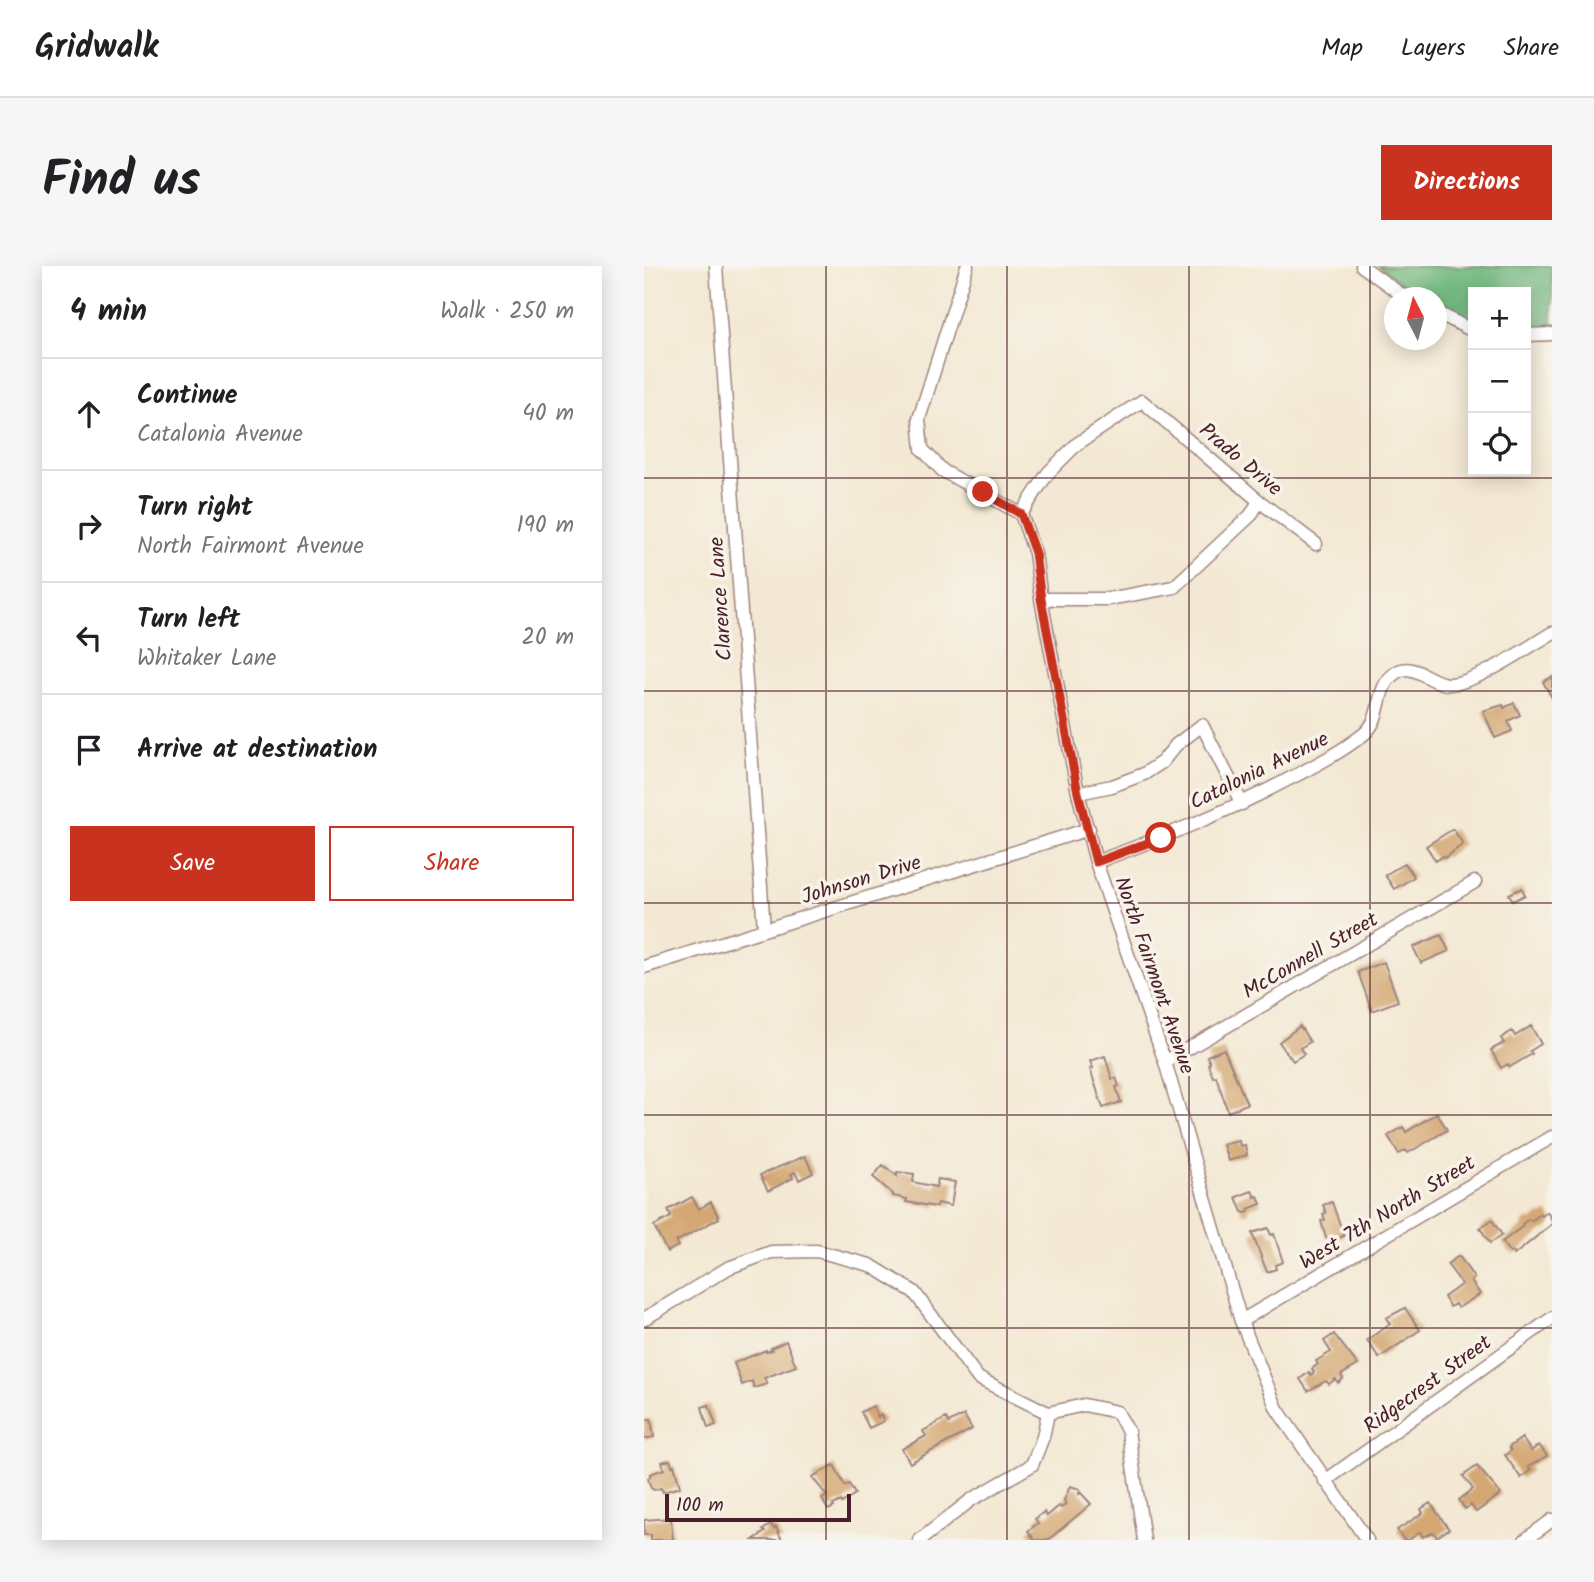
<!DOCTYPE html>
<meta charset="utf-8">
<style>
:root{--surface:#fff;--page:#f6f6f6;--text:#202124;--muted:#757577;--line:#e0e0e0;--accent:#c8321e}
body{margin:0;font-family:Kalam,sans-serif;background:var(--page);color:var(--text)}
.controls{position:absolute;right:21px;top:21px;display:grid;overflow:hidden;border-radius:0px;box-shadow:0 4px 18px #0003}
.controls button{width:63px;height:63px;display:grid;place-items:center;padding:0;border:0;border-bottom:2px solid var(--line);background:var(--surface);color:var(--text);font:35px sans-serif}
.compass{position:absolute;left:740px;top:21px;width:63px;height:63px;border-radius:50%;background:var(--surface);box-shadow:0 4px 18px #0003;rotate:354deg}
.scale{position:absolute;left:21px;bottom:18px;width:186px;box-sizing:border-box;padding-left:7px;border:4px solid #4a1f2b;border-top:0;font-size:19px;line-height:24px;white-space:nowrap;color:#4a1f2b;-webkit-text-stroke:5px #f7f3e8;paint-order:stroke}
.stop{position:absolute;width:21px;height:21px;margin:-16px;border:5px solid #c8321e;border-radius:50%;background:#fff}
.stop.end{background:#c8321e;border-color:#fff;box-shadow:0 2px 7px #0008}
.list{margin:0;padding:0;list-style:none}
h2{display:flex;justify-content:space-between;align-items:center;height:91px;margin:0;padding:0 28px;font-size:30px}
h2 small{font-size:23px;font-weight:400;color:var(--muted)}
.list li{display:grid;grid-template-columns:46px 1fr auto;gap:21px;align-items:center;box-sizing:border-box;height:112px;padding:0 28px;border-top:2px solid var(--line)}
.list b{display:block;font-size:26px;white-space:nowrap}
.list p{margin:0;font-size:23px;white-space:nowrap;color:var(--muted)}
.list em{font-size:23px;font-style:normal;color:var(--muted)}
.actions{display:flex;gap:14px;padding:21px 28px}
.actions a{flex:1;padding:16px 0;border:2px solid var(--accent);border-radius:0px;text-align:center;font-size:24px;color:var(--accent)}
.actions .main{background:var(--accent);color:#fff}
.icon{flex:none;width:38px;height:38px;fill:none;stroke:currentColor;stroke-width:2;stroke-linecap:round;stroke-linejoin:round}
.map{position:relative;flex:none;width:908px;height:1274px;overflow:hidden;border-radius:0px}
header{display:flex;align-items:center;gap:42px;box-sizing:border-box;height:98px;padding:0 35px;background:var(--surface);border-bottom:2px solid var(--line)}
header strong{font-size:33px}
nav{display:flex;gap:38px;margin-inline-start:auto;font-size:24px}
.intro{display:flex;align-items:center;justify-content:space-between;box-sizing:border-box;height:168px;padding:0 42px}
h1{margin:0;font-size:49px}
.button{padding:18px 32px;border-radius:0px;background:var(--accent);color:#fff;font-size:24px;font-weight:700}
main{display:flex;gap:42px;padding:0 42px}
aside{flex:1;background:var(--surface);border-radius:0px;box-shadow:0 4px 18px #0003}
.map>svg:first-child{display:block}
.forest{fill:#6fb77e;stroke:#5c6b54;stroke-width:2}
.building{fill:#d4a773}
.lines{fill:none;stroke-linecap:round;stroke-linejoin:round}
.street-casing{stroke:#9e847f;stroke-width:15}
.street{stroke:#fff;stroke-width:12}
.route{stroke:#c8321e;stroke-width:9}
.grid{fill:none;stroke:#4a1f2b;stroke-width:2;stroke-opacity:0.55}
.labels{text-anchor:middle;stroke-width:7;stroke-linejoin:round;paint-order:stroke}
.street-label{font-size:21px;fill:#4a1f2b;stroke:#f7f3e8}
</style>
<header>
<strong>Gridwalk</strong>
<nav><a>Map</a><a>Layers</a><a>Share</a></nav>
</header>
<div class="intro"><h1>Find us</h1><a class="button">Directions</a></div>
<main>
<aside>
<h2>4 min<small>Walk · 250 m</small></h2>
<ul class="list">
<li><svg class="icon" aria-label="ahead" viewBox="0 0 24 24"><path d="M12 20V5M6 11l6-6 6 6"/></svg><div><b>Continue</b><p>Catalonia Avenue</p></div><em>40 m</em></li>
<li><svg class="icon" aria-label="right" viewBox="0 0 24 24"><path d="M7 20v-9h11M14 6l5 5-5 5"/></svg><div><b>Turn right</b><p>North Fairmont Avenue</p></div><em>190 m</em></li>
<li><svg class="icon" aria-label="left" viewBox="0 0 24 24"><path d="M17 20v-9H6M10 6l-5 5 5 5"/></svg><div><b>Turn left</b><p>Whitaker Lane</p></div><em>20 m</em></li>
<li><svg class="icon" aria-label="arrive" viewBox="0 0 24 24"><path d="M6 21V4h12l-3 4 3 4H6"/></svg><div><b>Arrive at destination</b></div></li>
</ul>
<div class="actions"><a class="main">Save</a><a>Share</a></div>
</aside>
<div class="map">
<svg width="908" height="1274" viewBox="0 0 908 1274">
<rect width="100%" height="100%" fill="#f7f3e8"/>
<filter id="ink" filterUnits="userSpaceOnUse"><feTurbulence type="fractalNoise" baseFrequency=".0143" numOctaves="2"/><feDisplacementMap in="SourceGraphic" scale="14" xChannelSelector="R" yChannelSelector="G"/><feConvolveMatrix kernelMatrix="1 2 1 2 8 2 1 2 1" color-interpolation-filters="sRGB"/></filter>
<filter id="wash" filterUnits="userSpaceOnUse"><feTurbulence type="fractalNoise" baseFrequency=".00686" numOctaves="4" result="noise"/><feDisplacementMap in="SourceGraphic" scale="28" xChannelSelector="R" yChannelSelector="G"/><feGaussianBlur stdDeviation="1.57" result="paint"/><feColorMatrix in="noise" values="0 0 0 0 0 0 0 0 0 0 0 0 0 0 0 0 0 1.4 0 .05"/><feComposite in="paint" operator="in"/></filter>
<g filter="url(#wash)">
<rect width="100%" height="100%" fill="#f3e8d3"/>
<path class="forest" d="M734,0h174v58l-26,2v-34h-53v29l-36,-18 -1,-5c-22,0 -40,-19 -58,-32z"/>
<g id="blocks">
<path class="building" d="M908,411v21l-9,-16z
M870,437l6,12 -12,6 4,10 -17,7 -12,-27 20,-6 1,3z
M809,563l10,15 -18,14 -2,-2 -7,5 -10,-15z
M761,597l9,14 -20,12 -9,-14z
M878,622l3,7 -12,6 -4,-7z
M797,669l8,16 -28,12 -8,-16z
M740,696l14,39 -26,10 -14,-39z
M656,760l10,16 -10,6 4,6 -11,7 -14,-19z
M887,760l10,18 -11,7 2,3 -22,13 -2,-3 -7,4 -10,-18 13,-7 -3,-5 11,-7 3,5z
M580,783l23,55 -19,8 -12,-36 -3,1 -5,-13 2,-1 -3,-7z
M461,790l7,23 4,-1 3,8 -3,1 5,15 -18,6 -13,-39 3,-1 -3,-7z
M793,847l10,17 -39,23 -2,-3 -7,4 -11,-18 15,-9 3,5z
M595,875l1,5 5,-1 2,10 -19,6 -5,-17z
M161,890l8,17 -14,7 -4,-8 -4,2 2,4 -25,13 -8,-16z
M239,899l14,11v-4l17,2 -1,8 23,5 2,-8 17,3 -4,24 -14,-3 -1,4 -30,-5 1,-3 -14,-3v-2l-20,-17z
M608,925l3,6 3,-1 3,8 -13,5 1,3 -4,1 -3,-1 -6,-15z
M48,931l7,12 12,-7 8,16 -43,24 2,4 -11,6 -13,-26 17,-9 -3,-7z
M688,936l12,34 -12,4 -2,-4 -4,2 -5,-17 4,-1 -2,-6 3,-1 -3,-8z
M903,946l5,8v4l-38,31 -2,-4 -2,2 -8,-11 21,-16 -1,-2 7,-5 2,2 9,-7 2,2z
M848,954l10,15 -12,8 -10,-15z
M624,962l3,7 3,-1 9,28 -8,3 1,4 -9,3 -15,-39z
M815,990l15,22 -3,3 9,13 -22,14 -3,-4 -5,3 -6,-10 18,-13 -15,-20z
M761,1042l15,22 -41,28 -12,-18 23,-16 -4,-6z
M690,1068l24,31 -17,10 2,4 -5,4 -2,-4 -7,5 -3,-3 -18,10 -8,-12 9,-7 2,3 3,-3 -2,-3 6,-5 -2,-3 15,-9 -7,-11z
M142,1075l10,25 -32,12 3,6 -13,4 -2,-7 -10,4 -8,-22 32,-13v2l6,-2 -1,-2z
M65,1139l7,20 -8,3 -6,-21z
M229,1140l5,11 3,-2 3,6 -15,7 -8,-16z
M320,1149l8,14 -62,34 -8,-14 24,-13 -3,-5 23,-13 3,5z
M7,1153l3,18 -10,2v-19z
M878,1172l9,13 8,-6 8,11 -19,11 3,3 -10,8 -16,-23 6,-4 -2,-4z
M26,1194l2,6 2,-1 6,22 -17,5 -2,-4 -7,2 -3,-2 -3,-10 2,-1v-3l14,-5 -2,-7z
M190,1199l11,21 4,-2 6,10 -13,9 -1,-2 -8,4 1,2 -6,3 -6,-11 5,-3 -15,-19z
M833,1200l24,28 -25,18 -5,-7 -6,4 -6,-9 14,-11 -10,-13z
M426,1220l10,3 -1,5 2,-1 10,11 -43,36h-13l-7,-9 10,-8 -3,-4 9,-7 3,4 12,-10 2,2 5,-4 -2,-3z
M786,1237l19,26 -12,8 -4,-5 -10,5 -3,-5 -11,8h-5l-7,-10 26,-17 -2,-4z
M27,1252l2,22h-22v-5h-7v-15z
M127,1258l3,5 2,-2 6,13h-29l12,-8 -2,-2z"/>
</g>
</g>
<g filter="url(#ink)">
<use href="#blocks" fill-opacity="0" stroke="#9e847f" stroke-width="2"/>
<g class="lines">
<g class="street-casing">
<path id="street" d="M72,0l48,663
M323,0l-48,153 3,30 21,22 78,43
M718,0l44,32
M792,46l37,19
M882,69l26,-1
M377,248l14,39 6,46 37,194 18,69 69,200 76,259 36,88 90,131
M377,248l27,-41 29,-29 65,-43 117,100 57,43
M397,333h67l66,-12 77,-72 8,-14
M434,527l34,-7 32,-12 18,-12 14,-17 26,-20 40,79
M452,596c65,-24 129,-49 191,-82 27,-14 53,-27 77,-46 20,-17 10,-44 30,-60 18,-15 36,10 54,10 26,1 80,-37 104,-51
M0,701l445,-138
M521,796l310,-180
M0,1053l84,-51 43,-16 46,-1 53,14 44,27 64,86 70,35 36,-8 33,7 11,19 16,109
M597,1055l311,-184
M681,1215l227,-163
M276,1274l51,-40 61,-35 11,-28 5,-24
M881,1274l27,-20"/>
</g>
<use href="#street" class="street"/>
</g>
</g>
<g class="lines" filter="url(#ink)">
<path class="route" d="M339,226l38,22 14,39 6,46 37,194 18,69 65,-24"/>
</g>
<path class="grid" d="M182,0v1274M363,0v1274M545,0v1274M726,0v1274M0,212h908M0,425h908M0,637h908M0,849h908M0,1062h908"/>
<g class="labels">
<g class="street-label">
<text transform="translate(597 193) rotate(40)" y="7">Prado Drive</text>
<text transform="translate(76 333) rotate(-94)" y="7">Clarence Lane</text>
<text transform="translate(615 504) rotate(-26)" y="7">Catalonia Avenue</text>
<text transform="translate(217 613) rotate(-17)" y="7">Johnson Drive</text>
<text transform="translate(666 689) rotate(-30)" y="7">McConnell Street</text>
<text transform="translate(511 709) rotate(71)" y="7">North Fairmont Avenue</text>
<text transform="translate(743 946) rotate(-31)" y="7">West 7th North Street</text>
<text transform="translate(783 1118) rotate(-36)" y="7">Ridgecrest Street</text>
</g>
</g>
</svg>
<div class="controls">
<button>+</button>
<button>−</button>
<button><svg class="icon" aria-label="locate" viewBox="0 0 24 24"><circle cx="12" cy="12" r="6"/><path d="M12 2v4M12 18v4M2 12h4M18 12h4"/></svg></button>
</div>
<svg class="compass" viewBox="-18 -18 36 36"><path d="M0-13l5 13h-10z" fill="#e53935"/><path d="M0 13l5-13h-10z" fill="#757577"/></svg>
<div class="scale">100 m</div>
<div class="stop" style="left:517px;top:572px"></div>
<div class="stop end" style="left:339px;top:226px"></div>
</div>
</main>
